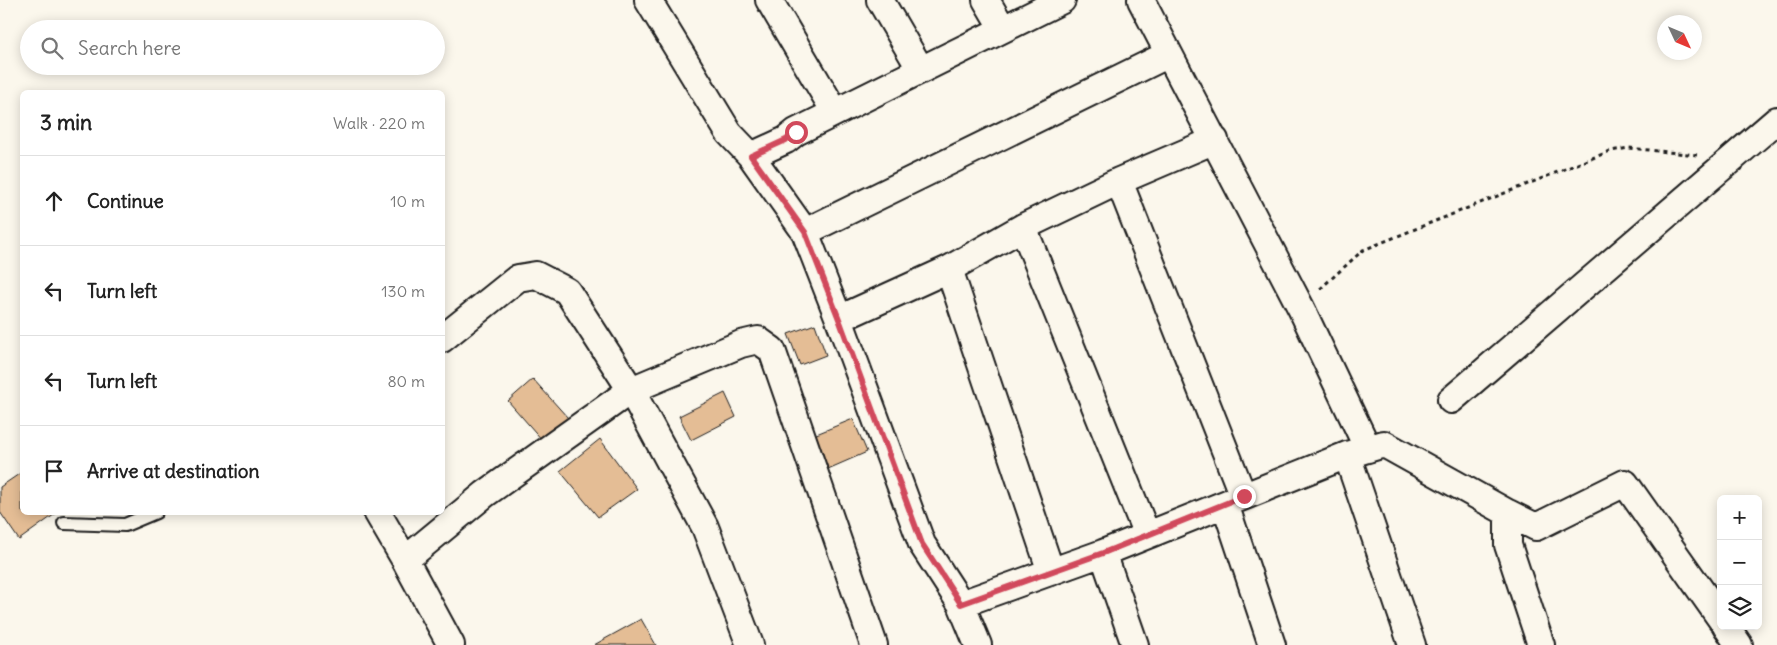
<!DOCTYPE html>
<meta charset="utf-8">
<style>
:root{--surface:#fff;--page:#f2f2f2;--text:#222;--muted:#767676;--line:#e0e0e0}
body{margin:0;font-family:Delius,sans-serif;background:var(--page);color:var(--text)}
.controls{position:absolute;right:15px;bottom:15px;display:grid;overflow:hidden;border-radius:8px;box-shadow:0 2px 12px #0003}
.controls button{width:45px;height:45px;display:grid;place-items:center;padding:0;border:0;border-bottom:1px solid var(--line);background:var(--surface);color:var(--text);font:25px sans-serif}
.compass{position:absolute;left:1657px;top:15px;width:45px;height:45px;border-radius:50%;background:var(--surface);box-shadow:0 2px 12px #0003;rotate:134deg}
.stop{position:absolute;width:15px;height:15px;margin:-11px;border:4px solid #d1495b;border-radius:50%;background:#fff}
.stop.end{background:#d1495b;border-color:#fff;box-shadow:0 1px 5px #0008}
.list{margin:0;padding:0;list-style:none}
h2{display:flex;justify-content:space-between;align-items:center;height:65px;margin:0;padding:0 20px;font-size:21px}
h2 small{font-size:16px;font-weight:400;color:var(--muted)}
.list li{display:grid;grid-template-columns:32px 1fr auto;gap:15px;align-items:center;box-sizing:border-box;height:90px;padding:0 20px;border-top:1px solid var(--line)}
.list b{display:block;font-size:19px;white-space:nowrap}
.list em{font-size:16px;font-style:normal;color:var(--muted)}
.icon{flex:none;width:28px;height:28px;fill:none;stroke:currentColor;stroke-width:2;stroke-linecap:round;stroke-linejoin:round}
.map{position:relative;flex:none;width:1777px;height:645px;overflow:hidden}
.search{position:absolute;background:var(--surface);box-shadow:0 2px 12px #0003;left:20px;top:20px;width:425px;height:55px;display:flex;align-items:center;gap:12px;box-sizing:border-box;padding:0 18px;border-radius:28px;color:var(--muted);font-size:19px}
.panel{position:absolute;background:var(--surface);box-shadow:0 2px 12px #0003;left:20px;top:90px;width:425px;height:425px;border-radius:8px}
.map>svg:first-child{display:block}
.building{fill:#e4bd95;stroke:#1c1c1c}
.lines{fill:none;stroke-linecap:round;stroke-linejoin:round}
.lane-casing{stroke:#1c1c1c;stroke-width:16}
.street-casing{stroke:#1c1c1c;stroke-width:30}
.path{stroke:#1c1c1c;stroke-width:3;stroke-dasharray:4 4;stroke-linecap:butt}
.lane{stroke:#fbf7ec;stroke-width:12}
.street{stroke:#fbf7ec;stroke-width:26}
.route{stroke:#d1495b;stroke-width:6}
</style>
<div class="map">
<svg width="1777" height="645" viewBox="0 0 1777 645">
<rect width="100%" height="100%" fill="#fbf7ec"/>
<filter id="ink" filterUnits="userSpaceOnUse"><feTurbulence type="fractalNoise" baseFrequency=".02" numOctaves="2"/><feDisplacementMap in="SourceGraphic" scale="10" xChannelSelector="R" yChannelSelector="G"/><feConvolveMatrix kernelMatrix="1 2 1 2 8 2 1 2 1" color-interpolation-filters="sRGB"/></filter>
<g filter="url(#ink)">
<path class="building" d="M815,324l11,31 -26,10 -12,-31z
M533,379l35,39 -25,23 -35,-40z
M725,393l11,24 -45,23 -12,-24z
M853,419l14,33 -39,17 -14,-34z
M600,439l37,50 -39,28 -38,-46z
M22,472v40h36l-39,28 -19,-28v-25z
M641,619l15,26h-62z"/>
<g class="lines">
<g class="lane-casing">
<path id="lane" d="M64,523l61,2 31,-13"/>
</g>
<g class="street-casing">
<path id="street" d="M648,0l81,133 22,23 54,76 34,87 83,225 39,60 17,41
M769,0l66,112
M880,0l41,70
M986,0l17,29
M1141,0l160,308 67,141
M751,156l35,-16 10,-8 266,-132
M1119,181l124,315
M1023,227l124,308
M805,232l364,-178
M839,319l110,-50
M442,339l76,-61 18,-3 31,16 64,99 74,137 45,118
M1451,400l326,-280
M1347,455l65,190
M1225,504l47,141
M377,512l28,48 46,85
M1508,513l28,14 89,-44 96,136
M1103,553l32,92
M405,560l80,-66 146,-104 110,-46 17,-4 14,10 102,295
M1051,572l-102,-303 74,-42 96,-46 96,-41
M961,604l142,-51 244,-98 37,-11 124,69v32l33,100
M1726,626l13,19"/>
</g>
<path class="path" d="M1320,289l43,-39 247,-99 19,-3 68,7"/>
<use href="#lane" class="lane"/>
<use href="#street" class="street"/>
</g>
</g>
<g class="lines" filter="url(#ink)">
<path class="route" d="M796,132l-10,8 -35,16 54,76 34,87 83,225 39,60 142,-51 141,-57"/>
</g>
</svg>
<div class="controls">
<button>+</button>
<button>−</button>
<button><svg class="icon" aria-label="layers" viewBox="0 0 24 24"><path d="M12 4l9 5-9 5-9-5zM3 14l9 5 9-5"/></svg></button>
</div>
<svg class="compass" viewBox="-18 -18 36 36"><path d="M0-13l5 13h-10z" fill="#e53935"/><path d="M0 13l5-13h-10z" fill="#767676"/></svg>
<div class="stop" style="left:796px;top:132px"></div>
<div class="stop end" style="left:1244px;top:496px"></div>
<div class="search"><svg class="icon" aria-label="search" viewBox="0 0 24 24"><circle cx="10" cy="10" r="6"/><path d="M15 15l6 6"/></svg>Search here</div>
<section class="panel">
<h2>3 min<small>Walk · 220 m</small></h2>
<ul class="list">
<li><svg class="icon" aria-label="ahead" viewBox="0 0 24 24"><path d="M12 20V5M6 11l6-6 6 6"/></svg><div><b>Continue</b></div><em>10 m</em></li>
<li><svg class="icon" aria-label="left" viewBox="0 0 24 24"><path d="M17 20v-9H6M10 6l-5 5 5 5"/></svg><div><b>Turn left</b></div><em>130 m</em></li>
<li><svg class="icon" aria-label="left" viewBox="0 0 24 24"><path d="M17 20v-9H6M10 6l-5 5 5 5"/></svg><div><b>Turn left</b></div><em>80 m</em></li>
<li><svg class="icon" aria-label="arrive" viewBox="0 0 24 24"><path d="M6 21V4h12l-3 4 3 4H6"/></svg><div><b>Arrive at destination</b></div></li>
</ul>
</section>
</div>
